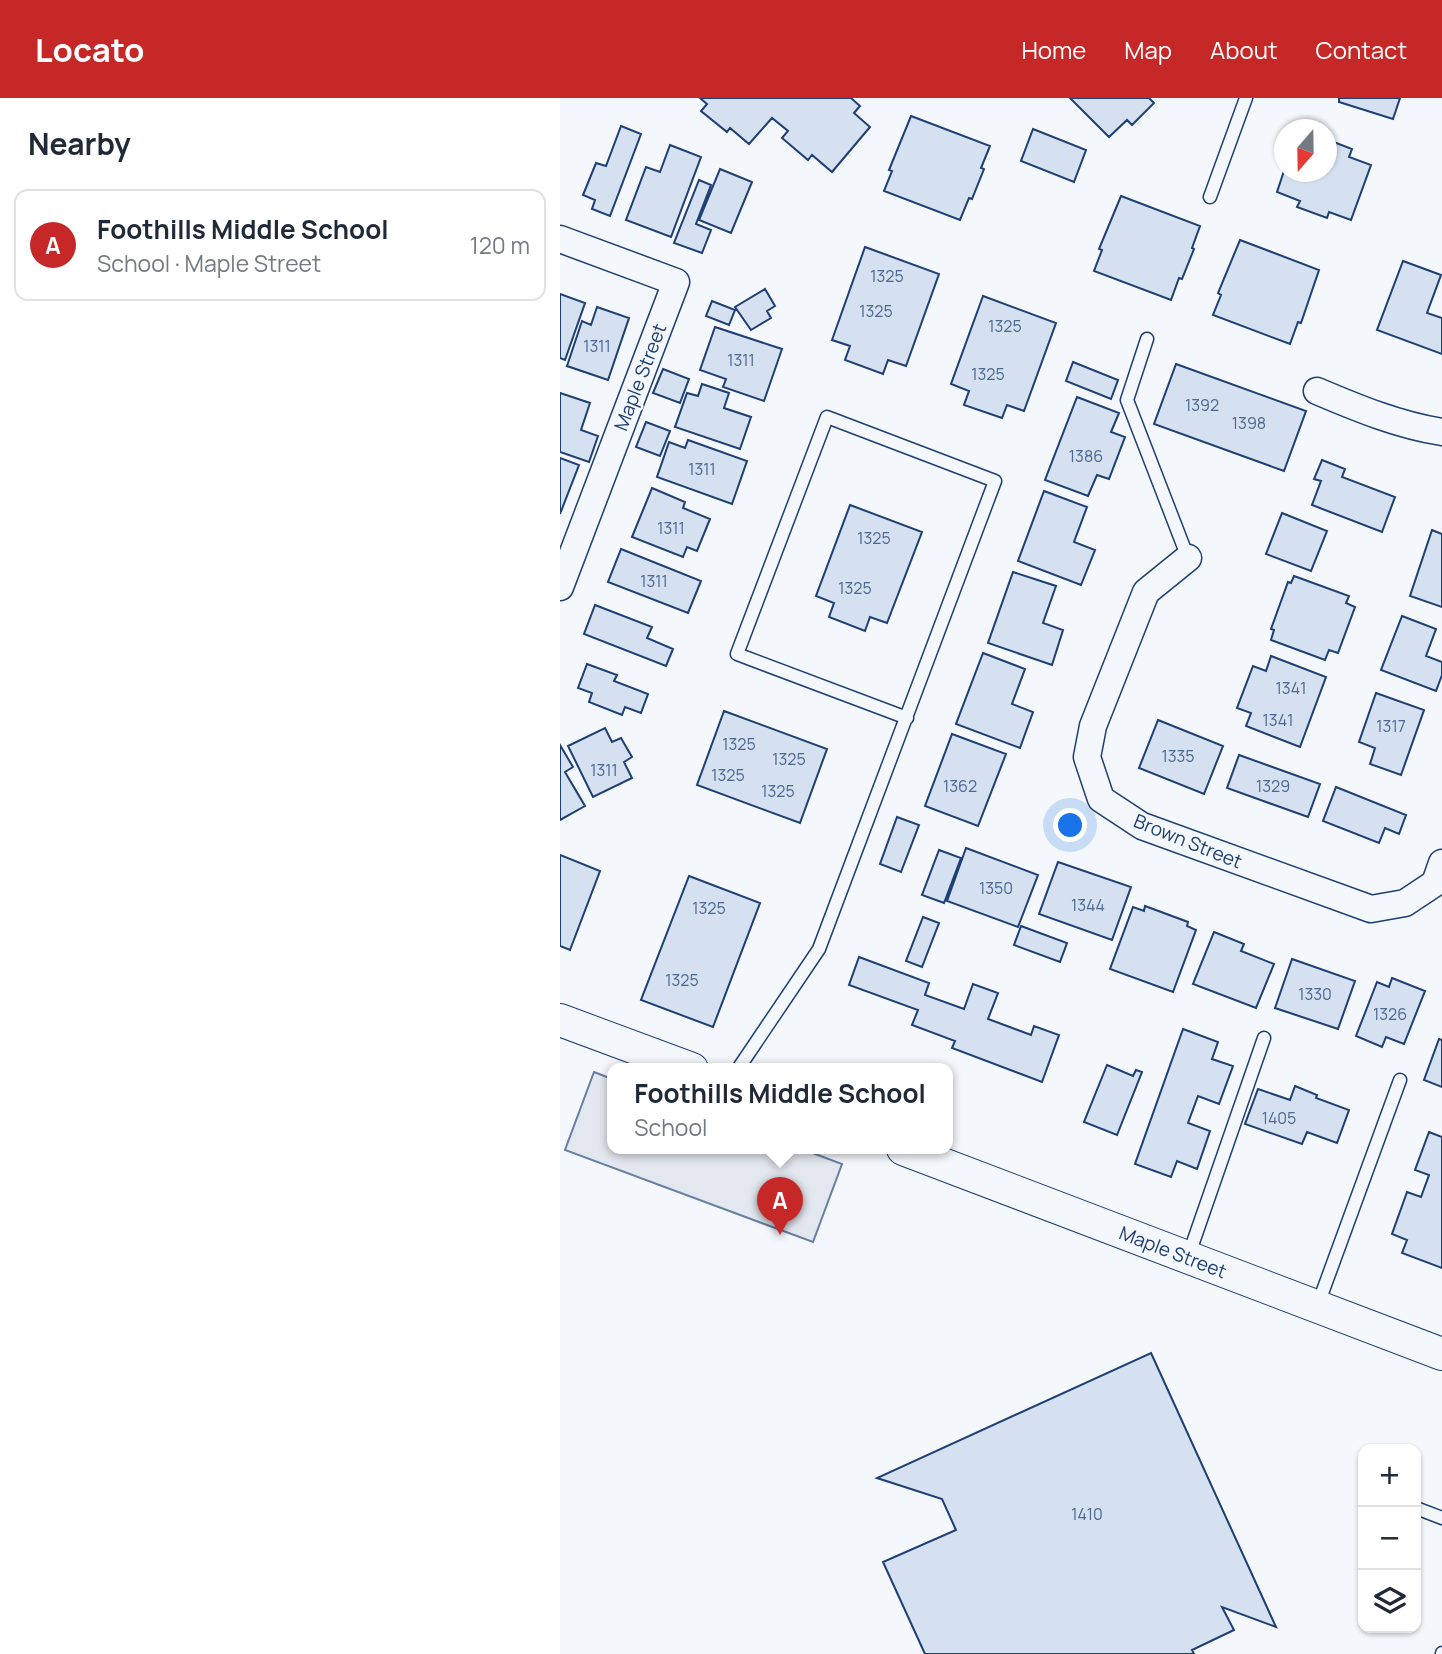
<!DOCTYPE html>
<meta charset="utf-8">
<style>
:root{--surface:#fff;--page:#f2f2f3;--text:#1f2937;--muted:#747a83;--line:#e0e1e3;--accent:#c62828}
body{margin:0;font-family:Manrope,sans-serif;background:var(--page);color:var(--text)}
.controls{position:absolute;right:21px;bottom:21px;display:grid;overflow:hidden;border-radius:14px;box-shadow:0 2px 5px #0004}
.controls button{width:63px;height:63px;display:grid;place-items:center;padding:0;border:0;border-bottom:2px solid var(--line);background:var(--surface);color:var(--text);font:35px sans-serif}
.compass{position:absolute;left:714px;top:21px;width:63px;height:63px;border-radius:50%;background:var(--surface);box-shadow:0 2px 5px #0004;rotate:200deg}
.you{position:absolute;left:511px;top:728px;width:24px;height:24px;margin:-18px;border:5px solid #fff;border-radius:50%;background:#1a73e8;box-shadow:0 0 0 10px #1a73e833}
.badge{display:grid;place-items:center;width:46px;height:46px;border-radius:50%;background:var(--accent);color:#fff;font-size:23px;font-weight:700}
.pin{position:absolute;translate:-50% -58px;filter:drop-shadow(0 2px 4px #0008)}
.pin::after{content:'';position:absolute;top:37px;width:24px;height:21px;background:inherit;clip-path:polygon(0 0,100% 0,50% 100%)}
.popup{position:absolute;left:47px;top:965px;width:346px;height:91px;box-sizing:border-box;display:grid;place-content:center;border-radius:14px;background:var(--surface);filter:drop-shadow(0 2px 5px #0005);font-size:23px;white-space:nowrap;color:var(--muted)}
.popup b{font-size:26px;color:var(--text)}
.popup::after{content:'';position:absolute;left:50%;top:100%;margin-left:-14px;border:14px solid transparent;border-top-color:var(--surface)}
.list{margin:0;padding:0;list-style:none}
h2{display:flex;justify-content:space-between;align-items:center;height:91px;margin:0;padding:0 28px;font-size:30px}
h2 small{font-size:23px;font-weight:400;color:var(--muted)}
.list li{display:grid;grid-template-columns:46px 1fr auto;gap:21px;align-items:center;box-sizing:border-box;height:112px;margin:0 14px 14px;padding:0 14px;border:2px solid var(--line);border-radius:14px}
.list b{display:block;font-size:26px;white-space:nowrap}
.list p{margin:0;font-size:23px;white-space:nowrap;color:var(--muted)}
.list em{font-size:23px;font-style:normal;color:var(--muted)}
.icon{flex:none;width:38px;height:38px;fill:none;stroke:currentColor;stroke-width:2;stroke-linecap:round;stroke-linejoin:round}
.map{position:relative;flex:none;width:882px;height:1556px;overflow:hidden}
header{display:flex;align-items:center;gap:42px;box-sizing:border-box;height:98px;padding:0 35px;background:var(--accent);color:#fff}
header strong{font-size:33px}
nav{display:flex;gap:38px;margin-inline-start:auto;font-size:24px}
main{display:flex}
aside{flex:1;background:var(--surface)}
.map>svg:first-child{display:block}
.parking{fill:#e3e8f0;stroke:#687fa3;stroke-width:2}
.building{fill:#d5e0f0;stroke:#1d3f73;stroke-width:2}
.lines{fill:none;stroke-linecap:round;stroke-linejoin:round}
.service-casing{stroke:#1d3f73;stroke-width:15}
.minor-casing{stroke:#1d3f73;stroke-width:29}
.tertiary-casing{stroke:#1d3f73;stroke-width:34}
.service{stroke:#f4f7fb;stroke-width:12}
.minor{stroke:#f4f7fb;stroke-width:26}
.tertiary{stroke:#f4f7fb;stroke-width:32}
.labels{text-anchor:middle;stroke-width:5;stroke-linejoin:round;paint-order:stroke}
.number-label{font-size:16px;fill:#4b6792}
.street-label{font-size:19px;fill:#1d3f73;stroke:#f4f7fb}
</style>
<header>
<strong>Locato</strong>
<nav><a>Home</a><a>Map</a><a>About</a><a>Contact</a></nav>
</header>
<main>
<aside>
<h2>Nearby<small></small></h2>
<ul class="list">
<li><span class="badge">A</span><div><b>Foothills Middle School</b><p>School · Maple Street</p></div><em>120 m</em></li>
</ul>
</aside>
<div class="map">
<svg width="882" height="1556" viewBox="0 0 882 1556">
<rect width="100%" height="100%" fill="#f4f7fb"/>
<path class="parking" d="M34,974l18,7v70h190l40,15 -29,78 -248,-92z"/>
<path class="building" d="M140,0h151l9,8 -6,7 16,14 -38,45 -20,-17 -4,5 -26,-22 6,-7 -16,-13 -23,26 -19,-16 -3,4 -26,-21 6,-7z
M510,0h79l5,5 -22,22 -5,-5 -18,17z
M779,0h61l-7,21 -54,-17z
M351,18l79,30 -9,22 3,1 -12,30 -3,-1 -9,22 -76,-29 8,-20 -3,-1z
M61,28l20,8 -31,82 -18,-7 3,-9 -12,-5 13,-32 10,3z
M473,31l53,21 -12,32 -53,-21z
M766,41l26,10 -3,8 22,8 -20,55 -22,-8 -2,6 -30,-11 3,-6 -23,-9 7,-21 42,1z
M110,47l31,12 -30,80 -45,-17 20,-53 14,5z
M160,71l32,13 -21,51 -32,-13z
M139,82l12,5 -15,39 15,6 -9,23 -28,-10z
M561,98l79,30 -8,22 2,1 -12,30 -3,-1 -8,22 -77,-29 8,-21 -3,-1z
M680,142l79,30 -18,53 -3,-1 -8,22 -77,-29 8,-20 -3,-2z
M305,149l74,27 -33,92 -18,-6 -5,14 -38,-14 5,-14 -18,-6z
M843,163l38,14 -14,38 15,5v36l-65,-24z
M205,191l10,17 -8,5 4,7 -20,12 -16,-23z
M0,196l25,9 -20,57 -5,-2z
M423,198l73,27 -32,88 -17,-6 -5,13 -38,-13 5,-14 -18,-7z
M152,203l23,9 -6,15 -23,-9z
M37,209l32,11 -21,62 -41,-14 15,-45 9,4z
M155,229l67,22 -18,52 -41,-14 3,-8 -26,-9z
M513,264l45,18 -7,19 -45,-18z
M616,266l130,47 -22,60 -130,-47z
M103,271l26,10 -9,24 -27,-10z
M142,286l27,9 -5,15 27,9 -11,32 -65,-22 12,-34 11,3z
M0,295l30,10 -9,27 17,6 -9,26 -29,-10z
M517,299l42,16 -8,19 14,5 -16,42 -12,-4 -9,21 -43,-16z
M86,324l24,9 -10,25 -24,-9z
M128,342l59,21 -15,43 -75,-27 12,-35 16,6z
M0,360l19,7 -19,49z
M762,362l23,9 -3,8 53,20 -13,35 -70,-27 9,-24 -7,-2z
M92,390l33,14 -2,6 27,11 -13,32 -10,-4 -4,10 -51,-20z
M484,393l43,16 -13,35 21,8 -14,35 -63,-24z
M290,407l72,27 -35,91 -17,-6 -5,14 -36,-14 5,-14 -18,-7z
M722,415l45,18 -16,40 -45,-17z
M872,432l10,4v73l-32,-11z
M61,451l80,32 -13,32 -80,-31z
M453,474l43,14 -13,37 20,7 -11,35 -64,-22z
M734,478l55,20 -3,7 9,4 -17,46 -9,-3 -4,10 -54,-20 3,-10 -3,-1 17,-47 3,1z
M35,507l57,22 -5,11 26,11 -7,17 -82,-32z
M842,518l34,13 -10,27 16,6v13l-6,16 -55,-21z
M423,555l42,16 -13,35 21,8 -13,36 -64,-24z
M711,558l55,21 -26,70 -54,-21 5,-13 -14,-5 16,-42 13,5z
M27,566l30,11 -3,6 34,13 -7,19 -16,-6 -3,8 -33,-13 3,-9 -14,-5z
M816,595l48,17 -23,65 -31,-11 5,-16 -16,-6z
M164,613l103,38 -27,74 -103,-38z
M598,622l65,26 -19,48 -65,-26z
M45,630l7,14 9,-4 11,19 -8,5 8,16 -39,19 -25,-51z
M392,636l54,20 -28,72 -53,-20z
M0,647l13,22 -8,5 20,34 -25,14z
M679,657l81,29 -12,33 -81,-29z
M776,689l70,28 -7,19 -14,-6 -6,15 -56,-22z
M337,719l22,8 -18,47 -21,-8z
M406,750l72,27 -20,52 -71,-26z
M379,752l22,8 -17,45 -22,-8z
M0,757l40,16 -30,79 -10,-4z
M498,764l73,25 -19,53 -73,-26z
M129,778l71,27 -47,124 -72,-27z
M585,808l43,16 -1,4 9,4 -23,62 -63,-23 23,-62 11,4z
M363,819l16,6 -17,44 -16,-6z
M461,828l46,17 -7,19 -46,-17z
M654,834l30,12 -3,7 33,13 -18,44 -63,-24z
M299,859l70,26 -4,12 39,14 9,-25 25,9 -10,26 43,16 3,-9 25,9 -17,47 -90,-34 3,-7 -43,-16 6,-15 -69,-25z
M732,861l63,22 -17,48 -63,-21z
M832,880l33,13 -21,53 -18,-7 -4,10 -26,-11 21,-54 12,5z
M623,931l35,13 -6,17 21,7 -14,38 -21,-8 -10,27 22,8 -13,38 -20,-8 -6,16 -36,-13z
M879,941l3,1v47l-18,-7z
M547,967l26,11 3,-6 6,2 -25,63 -33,-13z
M735,988l22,9 -1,3 33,12 -12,33 -30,-11 -5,12 -57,-20 13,-35 32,11z
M869,1034l13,5v131l-40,-15 5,-13 -15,-6 15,-42 14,5 8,-22 -14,-5z
M591,1255l125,274 -54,-20 12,23 -42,20 2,4h-269l-42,-92 73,-32 -14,-31 -65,-21z"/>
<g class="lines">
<g class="service-casing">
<path id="service" d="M650,99l36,-99
M587,241l-20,61 61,158
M178,971l81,-120 176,-468 -168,-64 -90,237 170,64
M628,1159l76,-219
M757,1209l83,-227
M856,1410l26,10
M882,1556v-1"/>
</g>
<g class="minor-casing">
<path id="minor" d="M0,141l116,43 -116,305
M757,293c40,17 81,34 125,41
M628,460l-42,34 -53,134 -6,31 14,42 41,27 229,83 34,-6 30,-20 7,-20"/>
</g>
<g class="tertiary-casing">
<path id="tertiary" d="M0,922l132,49
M343,1051l539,205"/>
</g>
<use href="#service" class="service"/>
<use href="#minor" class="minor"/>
<use href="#tertiary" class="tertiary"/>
</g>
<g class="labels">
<g class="number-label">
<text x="327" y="184">1325</text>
<text x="316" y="219">1325</text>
<text x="445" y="234">1325</text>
<text x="37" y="254">1311</text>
<text x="181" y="268">1311</text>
<text x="428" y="282">1325</text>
<text x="642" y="313">1392</text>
<text x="689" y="331">1398</text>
<text x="526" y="364">1386</text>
<text x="142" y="377">1311</text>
<text x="111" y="436">1311</text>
<text x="314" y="446">1325</text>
<text x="94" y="489">1311</text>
<text x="295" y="496">1325</text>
<text x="731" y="596">1341</text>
<text x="718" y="628">1341</text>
<text x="831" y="634">1317</text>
<text x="179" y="652">1325</text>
<text x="618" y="664">1335</text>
<text x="229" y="667">1325</text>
<text x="44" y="678">1311</text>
<text x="168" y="683">1325</text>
<text x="400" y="694">1362</text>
<text x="713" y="694">1329</text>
<text x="218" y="699">1325</text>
<text x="436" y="796">1350</text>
<text x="528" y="813">1344</text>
<text x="149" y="816">1325</text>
<text x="122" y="888">1325</text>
<text x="755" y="902">1330</text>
<text x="830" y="922">1326</text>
<text x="719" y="1026">1405</text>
<text x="527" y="1422">1410</text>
</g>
<g class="street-label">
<text transform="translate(80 279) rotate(-69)" y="7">Maple Street</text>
<text transform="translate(628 743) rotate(22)" y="7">Brown Street</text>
<text transform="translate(613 1154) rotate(21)" y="7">Maple Street</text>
</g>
</g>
</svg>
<div class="controls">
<button>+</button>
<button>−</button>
<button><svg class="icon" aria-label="layers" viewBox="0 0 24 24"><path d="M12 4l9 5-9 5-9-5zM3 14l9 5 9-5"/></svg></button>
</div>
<svg class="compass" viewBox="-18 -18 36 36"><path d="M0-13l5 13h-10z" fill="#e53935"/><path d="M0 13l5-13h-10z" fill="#747a83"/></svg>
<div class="you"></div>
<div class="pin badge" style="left:220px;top:1137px">A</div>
<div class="popup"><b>Foothills Middle School</b>School</div>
</div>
</main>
